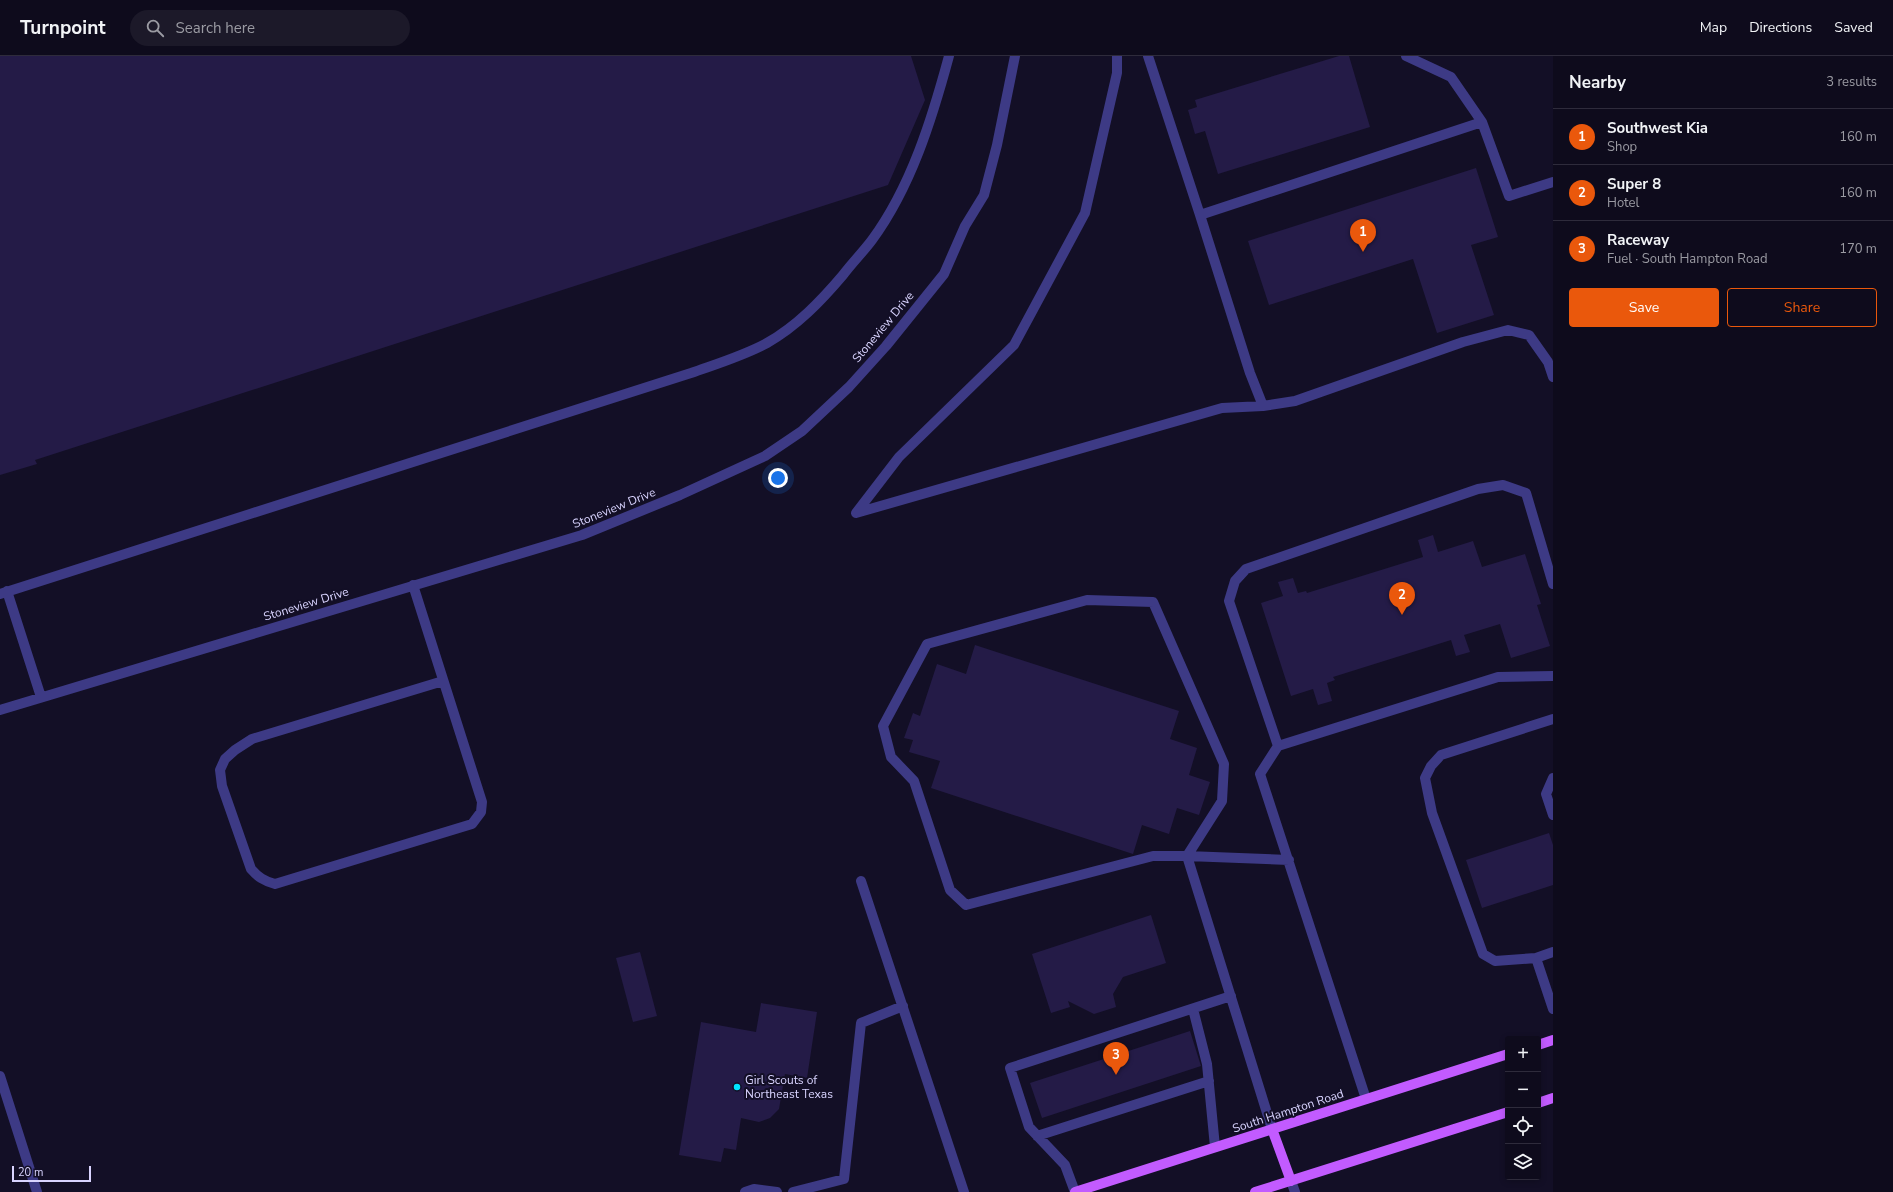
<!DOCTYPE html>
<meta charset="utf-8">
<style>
:root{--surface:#0e0b1c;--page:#1c1929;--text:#f1f3f6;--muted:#9b9ba3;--line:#2e2b3b;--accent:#ea580c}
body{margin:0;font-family:"Nunito Sans",sans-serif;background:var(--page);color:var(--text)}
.controls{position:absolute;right:12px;bottom:12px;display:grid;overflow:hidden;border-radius:4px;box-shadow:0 2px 6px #0003}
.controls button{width:36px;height:36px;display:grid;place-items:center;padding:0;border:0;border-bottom:1px solid var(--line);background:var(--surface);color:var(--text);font:20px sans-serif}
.scale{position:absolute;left:12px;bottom:10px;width:79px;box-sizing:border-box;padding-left:4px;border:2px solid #d9d4ff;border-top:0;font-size:11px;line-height:14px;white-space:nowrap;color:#d9d4ff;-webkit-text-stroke:3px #130f26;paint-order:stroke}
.you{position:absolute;left:778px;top:422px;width:14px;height:14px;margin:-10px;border:3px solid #fff;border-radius:50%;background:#1a73e8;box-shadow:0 0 0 6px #1a73e833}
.badge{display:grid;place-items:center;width:26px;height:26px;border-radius:50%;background:var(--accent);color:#fff;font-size:13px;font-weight:700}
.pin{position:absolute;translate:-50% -33px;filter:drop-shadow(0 1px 2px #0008)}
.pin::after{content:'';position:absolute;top:21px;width:14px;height:12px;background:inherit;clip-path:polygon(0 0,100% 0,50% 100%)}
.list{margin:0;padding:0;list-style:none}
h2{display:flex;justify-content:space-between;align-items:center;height:52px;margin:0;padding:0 16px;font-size:17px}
h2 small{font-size:13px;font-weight:400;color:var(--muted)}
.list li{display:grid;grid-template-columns:26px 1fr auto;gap:12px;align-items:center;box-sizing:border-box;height:56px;padding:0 16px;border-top:1px solid var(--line)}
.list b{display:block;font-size:15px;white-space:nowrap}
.list p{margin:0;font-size:13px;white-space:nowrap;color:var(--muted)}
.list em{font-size:13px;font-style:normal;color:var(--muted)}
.actions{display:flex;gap:8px;padding:12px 16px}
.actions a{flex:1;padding:9px 0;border:1px solid var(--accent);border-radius:4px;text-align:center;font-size:14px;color:var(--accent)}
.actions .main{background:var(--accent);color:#fff}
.icon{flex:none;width:22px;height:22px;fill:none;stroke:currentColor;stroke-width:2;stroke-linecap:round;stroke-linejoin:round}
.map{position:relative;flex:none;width:1553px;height:1136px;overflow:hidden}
header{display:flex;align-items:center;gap:24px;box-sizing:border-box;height:56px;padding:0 20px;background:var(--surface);border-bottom:1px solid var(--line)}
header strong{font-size:19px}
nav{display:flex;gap:22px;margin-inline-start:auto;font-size:14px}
.search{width:280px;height:36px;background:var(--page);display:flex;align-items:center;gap:10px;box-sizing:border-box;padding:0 14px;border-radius:22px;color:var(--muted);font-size:15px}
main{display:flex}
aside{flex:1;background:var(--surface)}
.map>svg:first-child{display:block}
.building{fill:#241b47}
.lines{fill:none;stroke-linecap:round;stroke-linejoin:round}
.minor{stroke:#3d3a85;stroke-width:10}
.major{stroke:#c25bff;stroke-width:10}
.poi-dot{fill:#00e5ff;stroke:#130f26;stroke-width:1.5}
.labels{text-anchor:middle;stroke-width:4;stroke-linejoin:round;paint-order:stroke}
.street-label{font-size:12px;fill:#d9d4ff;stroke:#130f26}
.poi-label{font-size:12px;fill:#d9d4ff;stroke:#130f26;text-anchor:start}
</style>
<header>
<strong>Turnpoint</strong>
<div class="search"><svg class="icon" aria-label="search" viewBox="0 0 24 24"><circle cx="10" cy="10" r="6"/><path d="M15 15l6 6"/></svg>Search here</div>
<nav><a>Map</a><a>Directions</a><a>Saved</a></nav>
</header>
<main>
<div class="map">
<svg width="1553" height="1136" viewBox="0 0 1553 1136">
<rect width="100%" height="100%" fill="#130f26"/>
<path class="building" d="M0,0h911l14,44 -37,85 -853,275 2,4 -37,11z
M1339,0h10l21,71 -152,47 -13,-43 -10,3 -7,-24 9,-3 -2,-7z
M1476,112l22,69 -27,8 23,70 -57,18 -24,-74 -144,46 -21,-64z
M1433,479l5,17 35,-11 9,26 43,-13 16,50 -4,1 13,41 -39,12 -11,-34 -36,11 6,17 -14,4 -5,-16 -118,37 2,3 -8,3 5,18 -14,4 -5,-16 -22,7 -30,-93 22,-7 -5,-14 15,-4 5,15 8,-2 1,2 116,-36 -5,-17z
M975,589l204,66 -9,28 27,9 -8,27 21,7 -11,33 -22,-7 -8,26 -27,-9 -9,29 -202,-66 9,-27 -31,-9 4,-12 -9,-2 9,-25 7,3 17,-52 29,10z
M1549,777l4,12v40l-71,23 -16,-48z
M1151,859l15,48 -43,14 -10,17 3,13 -22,7 -26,-13 2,6 -19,6 -19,-59z
M640,896l17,64 -24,6 -17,-64z
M761,947l56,9 -10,66 -22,-4 -6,35 -9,9 -11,4 -18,-4 -5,32 -12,-2 -3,14 -42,-7 22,-133 55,10z
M1190,975l11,35 -159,52 -12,-35z"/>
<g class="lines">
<path class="minor" d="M1117,0v17l-32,140 -71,132 -115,112 -43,56 366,-105 41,-2 -13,-33 -50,-158
M1148,0l52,159 282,-93 27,74 44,-14
M1406,0l45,21 31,45
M1263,350l32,-5 168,-59 45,-12 21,5 19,27 5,15
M413,529l69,217 -1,10 -9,12 -197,60c-11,-3 -17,-7 -24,-15l-29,-83 -2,-16 5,-11 10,-9 17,-11 191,-58
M7,535l34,106
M0,538l691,-221c25,-9 52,-17 76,-30 30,-17 54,-42 76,-68 9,-12 20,-23 29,-35 39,-53 60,-121 77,-184
M1087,544l66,2 71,162 -2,37 -35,55h-34l-187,49 -16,-15 -36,-109 -23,-24 -8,-31 44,-82z
M0,654l582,-175 98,-40 85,-39 37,-25 47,-44 37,-41 58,-72 21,-48 19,-31 13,-50 18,-89
M1278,690l-49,-145 6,-20 11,-12 232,-80 25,-4 23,8 27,91
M1553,722l-7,16 7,21
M861,825l103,311
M1553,896l-17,6 17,51
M1536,902l-41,3 -12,-7 -51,-141 -7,-35 6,-12 10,-11 112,-36
M1193,953l14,55 8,83
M0,1020l37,116
M1366,1043l-106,-325 18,-28 220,-69 55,-1
M1272,1073l-85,-273 102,4
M1037,1080l172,-55
M1291,1125l4,11
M745,1136l9,-3 23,3
M793,1136l51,-13 17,-156 42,-17
M1075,1136l-10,-27 -36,-38 -19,-59 221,-72"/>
<path class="major" d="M1538,989l15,-5
M1538,1047l15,-5
M1272,1073l19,52
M1075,1136l433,-138
M1255,1136l253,-80"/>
</g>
<circle class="poi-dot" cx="737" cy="1031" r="4"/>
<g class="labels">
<g class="street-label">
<text transform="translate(883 271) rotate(-50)" y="4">Stoneview Drive</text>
<text transform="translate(614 452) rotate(-22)" y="4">Stoneview Drive</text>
<text transform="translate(306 548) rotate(-17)" y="4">Stoneview Drive</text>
<text transform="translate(1288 1055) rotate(-18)" y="4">South Hampton Road</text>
</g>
<g class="poi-label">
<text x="745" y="1028">Girl Scouts of<tspan x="745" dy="14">Northeast Texas</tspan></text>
</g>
</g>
</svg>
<div class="controls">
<button>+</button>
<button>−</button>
<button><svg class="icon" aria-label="locate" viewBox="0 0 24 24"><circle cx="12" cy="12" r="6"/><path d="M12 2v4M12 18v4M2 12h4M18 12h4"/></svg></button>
<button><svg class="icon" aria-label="layers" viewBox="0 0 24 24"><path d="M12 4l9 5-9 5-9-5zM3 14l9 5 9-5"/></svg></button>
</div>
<div class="scale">20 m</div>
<div class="you"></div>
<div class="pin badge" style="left:1363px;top:196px">1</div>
<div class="pin badge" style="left:1402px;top:559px">2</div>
<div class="pin badge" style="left:1116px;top:1019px">3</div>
</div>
<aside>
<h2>Nearby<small>3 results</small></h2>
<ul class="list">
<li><span class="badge">1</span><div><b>Southwest Kia</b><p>Shop</p></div><em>160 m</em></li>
<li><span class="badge">2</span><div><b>Super 8</b><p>Hotel</p></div><em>160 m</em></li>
<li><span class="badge">3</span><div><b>Raceway</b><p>Fuel · South Hampton Road</p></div><em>170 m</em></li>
</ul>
<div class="actions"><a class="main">Save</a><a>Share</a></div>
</aside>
</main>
